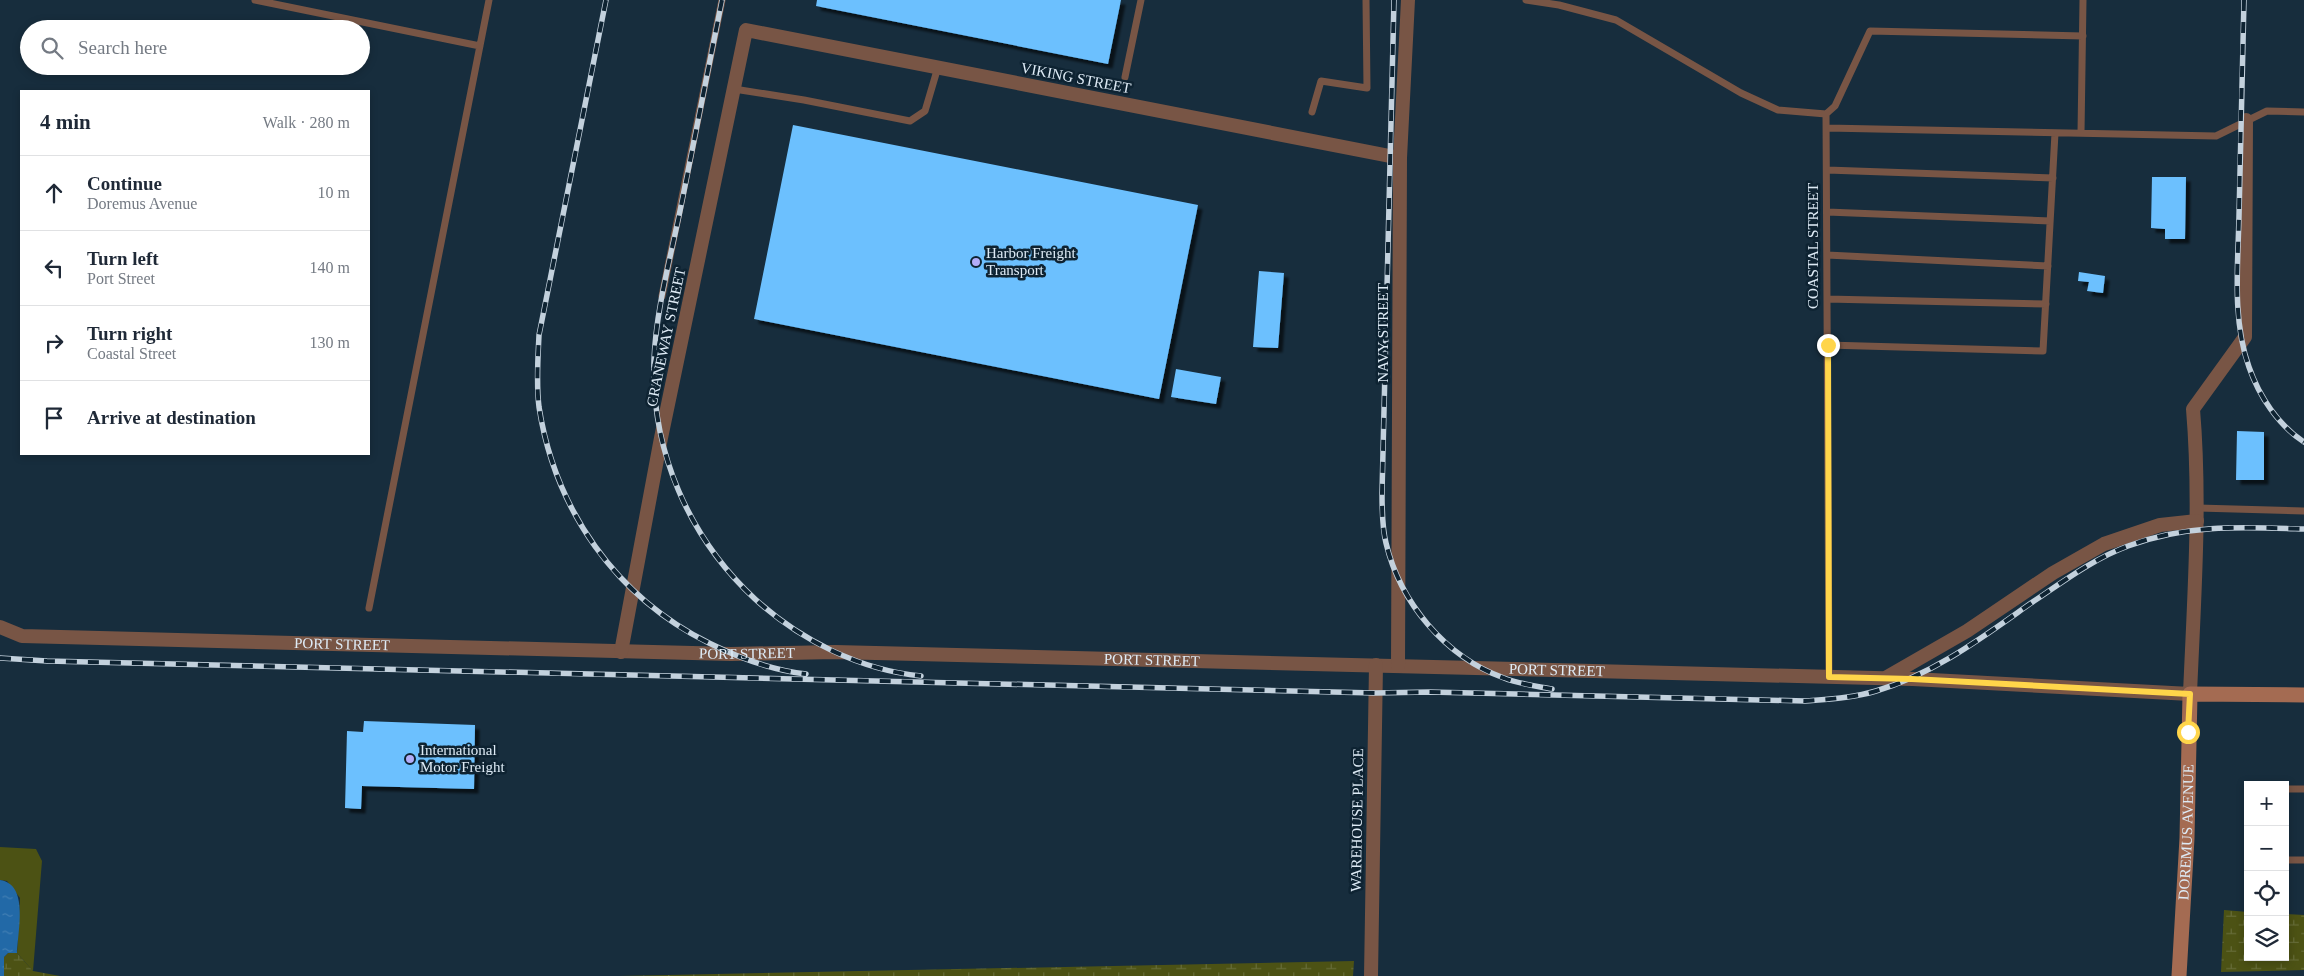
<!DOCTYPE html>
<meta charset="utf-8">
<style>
:root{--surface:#fff;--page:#f2f2f3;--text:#1f2937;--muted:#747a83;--line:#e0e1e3}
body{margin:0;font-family:Georgia,serif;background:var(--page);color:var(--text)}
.controls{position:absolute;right:15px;bottom:15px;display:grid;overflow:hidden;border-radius:0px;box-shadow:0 2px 8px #0003}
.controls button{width:45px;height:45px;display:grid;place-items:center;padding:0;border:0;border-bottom:1px solid var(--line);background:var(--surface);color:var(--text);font:25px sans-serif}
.stop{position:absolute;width:15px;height:15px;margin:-11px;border:4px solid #ffd54a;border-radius:50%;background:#fff}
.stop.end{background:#ffd54a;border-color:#fff;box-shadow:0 1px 5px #0008}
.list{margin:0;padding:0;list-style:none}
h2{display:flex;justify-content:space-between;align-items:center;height:65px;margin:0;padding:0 20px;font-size:21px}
h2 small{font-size:16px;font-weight:400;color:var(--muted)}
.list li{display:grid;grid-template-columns:32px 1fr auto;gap:15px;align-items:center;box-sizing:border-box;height:75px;padding:0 20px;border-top:1px solid var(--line)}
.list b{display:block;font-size:19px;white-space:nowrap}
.list p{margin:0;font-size:16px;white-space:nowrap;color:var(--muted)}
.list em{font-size:16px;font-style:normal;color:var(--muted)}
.icon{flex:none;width:28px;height:28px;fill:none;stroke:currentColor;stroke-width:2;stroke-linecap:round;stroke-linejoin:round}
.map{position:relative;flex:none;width:2304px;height:976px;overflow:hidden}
.search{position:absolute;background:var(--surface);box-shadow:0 2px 8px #0003;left:20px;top:20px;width:350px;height:55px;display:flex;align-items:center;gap:12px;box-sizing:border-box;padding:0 18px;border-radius:28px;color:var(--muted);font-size:19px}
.panel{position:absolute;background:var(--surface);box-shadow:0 2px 8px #0003;left:20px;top:90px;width:350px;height:365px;border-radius:0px}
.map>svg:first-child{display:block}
.grass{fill:#4c5214}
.wetland{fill:url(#wetland-marsh)}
.water{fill:url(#water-ripples)}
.building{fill:#6cc0fe;filter:url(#shadow)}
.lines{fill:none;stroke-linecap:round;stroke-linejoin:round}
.lane{stroke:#785545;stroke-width:7}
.street{stroke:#785545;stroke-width:14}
.secondary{stroke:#a46b52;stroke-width:15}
.rail-casing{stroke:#c3d1dd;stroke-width:5.5}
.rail{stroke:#0e2332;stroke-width:4;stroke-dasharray:11;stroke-linecap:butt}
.route{stroke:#ffd54a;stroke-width:6}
.poi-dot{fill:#b2adf9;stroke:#0e2332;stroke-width:2}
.labels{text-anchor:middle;stroke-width:5;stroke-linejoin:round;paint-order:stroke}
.street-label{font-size:15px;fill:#deebf6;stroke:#0e2332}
.poi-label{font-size:15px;fill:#deebf6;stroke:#0e2332;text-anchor:start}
</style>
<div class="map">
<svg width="2304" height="976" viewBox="0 0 2304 976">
<defs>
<pattern id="wetland-marsh" width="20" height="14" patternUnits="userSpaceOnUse" patternTransform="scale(1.25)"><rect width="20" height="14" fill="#4c5214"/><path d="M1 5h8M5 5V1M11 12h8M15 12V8" fill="none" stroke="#656b37"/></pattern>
<pattern id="water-ripples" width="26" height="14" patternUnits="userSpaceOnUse" patternTransform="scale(1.25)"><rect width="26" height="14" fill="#2269a7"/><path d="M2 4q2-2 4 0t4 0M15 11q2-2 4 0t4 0" fill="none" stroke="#427fb4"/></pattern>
<filter id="shadow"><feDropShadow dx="4.5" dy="4.5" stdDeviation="1" flood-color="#0009"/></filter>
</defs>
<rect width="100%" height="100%" fill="#172d3d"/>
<path class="grass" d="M0,847l36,2 6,12 -9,110 -16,-18 3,-55 -13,-17 -7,-1z"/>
<path class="wetland" d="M2224,910l24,2v45h37v-43l19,1v55l-83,2z
M8,953h9l16,18 27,5h-56v-19z
M1354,961l-1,15h-734z"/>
<path class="water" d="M0,880c29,4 18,51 17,73h-9l-4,4v19h-4z"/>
<path class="building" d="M817,0h304l-13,64 -292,-58z
M793,125l405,80 -39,194 -405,-80z
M2152,177h34l-1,62h-20v-10l-14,-1z
M1259,271l25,2 -6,75 -25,-1z
M2079,272l26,4 -2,17 -16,-2 2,-9 -11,-1z
M1176,369l45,8 -5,27 -45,-7z
M2237,431l27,1v48h-28z
M364,721l111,4 -1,64 -112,-3 -1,23 -16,-1 2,-77 16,1z"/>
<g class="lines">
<path class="lane" d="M255,0l225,46
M1526,0l33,5 57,15 125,73 37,17 48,4 9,-8 35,-75 213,5
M1125,77l16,-77
M734,89l70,11 106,21 15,-10 13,-44
M1312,112l9,-31 46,7 -1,-88
M1826,114l3,563
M1827,128l389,8 51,-25 37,1
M2081,133l2,-133
M1827,170l226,8
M1827,212l223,9
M1827,255l221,11
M662,296l60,-296
M1827,299l219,5
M1827,345l216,6 12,-218
M2198,508l106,3
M369,608l120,-608
M2285,789h19
M2285,860h19"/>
<g class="street">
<path id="s1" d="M0,627l22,9 709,18 104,-2 1078,27 277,15c4,-96 11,-190 3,-285l52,-72 1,-217"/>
<path d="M621,652l40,-214 85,-408 654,128"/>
<path d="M1398,666l2,-508 8,-158"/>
<path d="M1887,677l80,-46 86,-58 51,-29 56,-19 37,-4"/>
<path d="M1371,976l5,-311"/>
</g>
<path class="secondary" id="s2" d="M2179,976l8,-138 3,-144 114,1"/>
<g class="rail-casing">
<path id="rail" d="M606,0l-67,335c-1,23 -3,48 0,72 16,103 77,190 170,236 30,15 63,27 97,31
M722,0c-14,69 -27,137 -41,206 -10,50 -25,103 -27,154 -3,91 35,178 101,239 45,41 105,71 166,77
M1394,0l-12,493c0,17 0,34 4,50 14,59 59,114 118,135 15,6 32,8 48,11
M2244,0c-2,72 -4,144 -5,216 -1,49 -7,104 10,151 10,29 29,58 55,75
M0,658l47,3 1328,32 54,-1 376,9c24,-2 48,-3 71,-10 60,-18 108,-55 158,-90 30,-20 59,-42 94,-55 59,-22 114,-19 176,-17"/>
</g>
<use href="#rail" class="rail"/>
</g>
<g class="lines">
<path class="route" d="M1828,345l1,332 83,2 278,15 -2,38"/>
</g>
<g class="poi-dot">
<circle cx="976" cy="262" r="5"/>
<circle cx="410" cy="759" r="5"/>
</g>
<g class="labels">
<g class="street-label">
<text transform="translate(1076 78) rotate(11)" y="5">VIKING STREET</text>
<text transform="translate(1813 246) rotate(-90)" y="5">COASTAL STREET</text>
<text transform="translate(1383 333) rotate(-90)" y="5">NAVY STREET</text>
<text transform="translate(666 337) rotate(-78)" y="5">CRANEWAY STREET</text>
<text dy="5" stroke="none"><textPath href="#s1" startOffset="344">PORT STREET</textPath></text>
<text dy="5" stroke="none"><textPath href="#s1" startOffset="749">PORT STREET</textPath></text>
<text dy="5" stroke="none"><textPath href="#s1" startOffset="1154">PORT STREET</textPath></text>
<text dy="5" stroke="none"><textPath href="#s1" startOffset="1559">PORT STREET</textPath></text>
<text transform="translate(1357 820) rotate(-89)" y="5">WAREHOUSE PLACE</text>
<text dy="5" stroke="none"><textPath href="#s2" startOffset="144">DOREMUS AVENUE</textPath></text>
</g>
<g class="poi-label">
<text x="986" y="258">Harbor Freight<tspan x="986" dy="17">Transport</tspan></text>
<text x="420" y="755">International<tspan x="420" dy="17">Motor Freight</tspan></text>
</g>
</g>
</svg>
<div class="controls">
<button>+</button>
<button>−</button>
<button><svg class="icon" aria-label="locate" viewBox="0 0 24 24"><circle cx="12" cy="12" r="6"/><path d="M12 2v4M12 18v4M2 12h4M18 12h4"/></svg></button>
<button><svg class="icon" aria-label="layers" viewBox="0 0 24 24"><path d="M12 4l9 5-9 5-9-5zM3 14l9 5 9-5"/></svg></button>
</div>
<div class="stop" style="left:2188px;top:732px"></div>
<div class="stop end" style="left:1828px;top:345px"></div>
<div class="search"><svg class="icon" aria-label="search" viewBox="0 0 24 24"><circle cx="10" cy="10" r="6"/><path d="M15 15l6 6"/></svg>Search here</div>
<section class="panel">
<h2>4 min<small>Walk · 280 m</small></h2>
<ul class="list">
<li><svg class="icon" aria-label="ahead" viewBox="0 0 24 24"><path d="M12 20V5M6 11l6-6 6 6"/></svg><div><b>Continue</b><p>Doremus Avenue</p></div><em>10 m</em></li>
<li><svg class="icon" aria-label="left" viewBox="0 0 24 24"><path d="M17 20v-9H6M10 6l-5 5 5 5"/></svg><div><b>Turn left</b><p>Port Street</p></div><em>140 m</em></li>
<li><svg class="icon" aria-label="right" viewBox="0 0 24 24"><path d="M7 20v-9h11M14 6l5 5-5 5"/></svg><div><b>Turn right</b><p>Coastal Street</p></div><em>130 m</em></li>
<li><svg class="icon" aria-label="arrive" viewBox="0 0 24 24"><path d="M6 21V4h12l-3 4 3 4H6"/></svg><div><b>Arrive at destination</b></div></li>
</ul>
</section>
</div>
